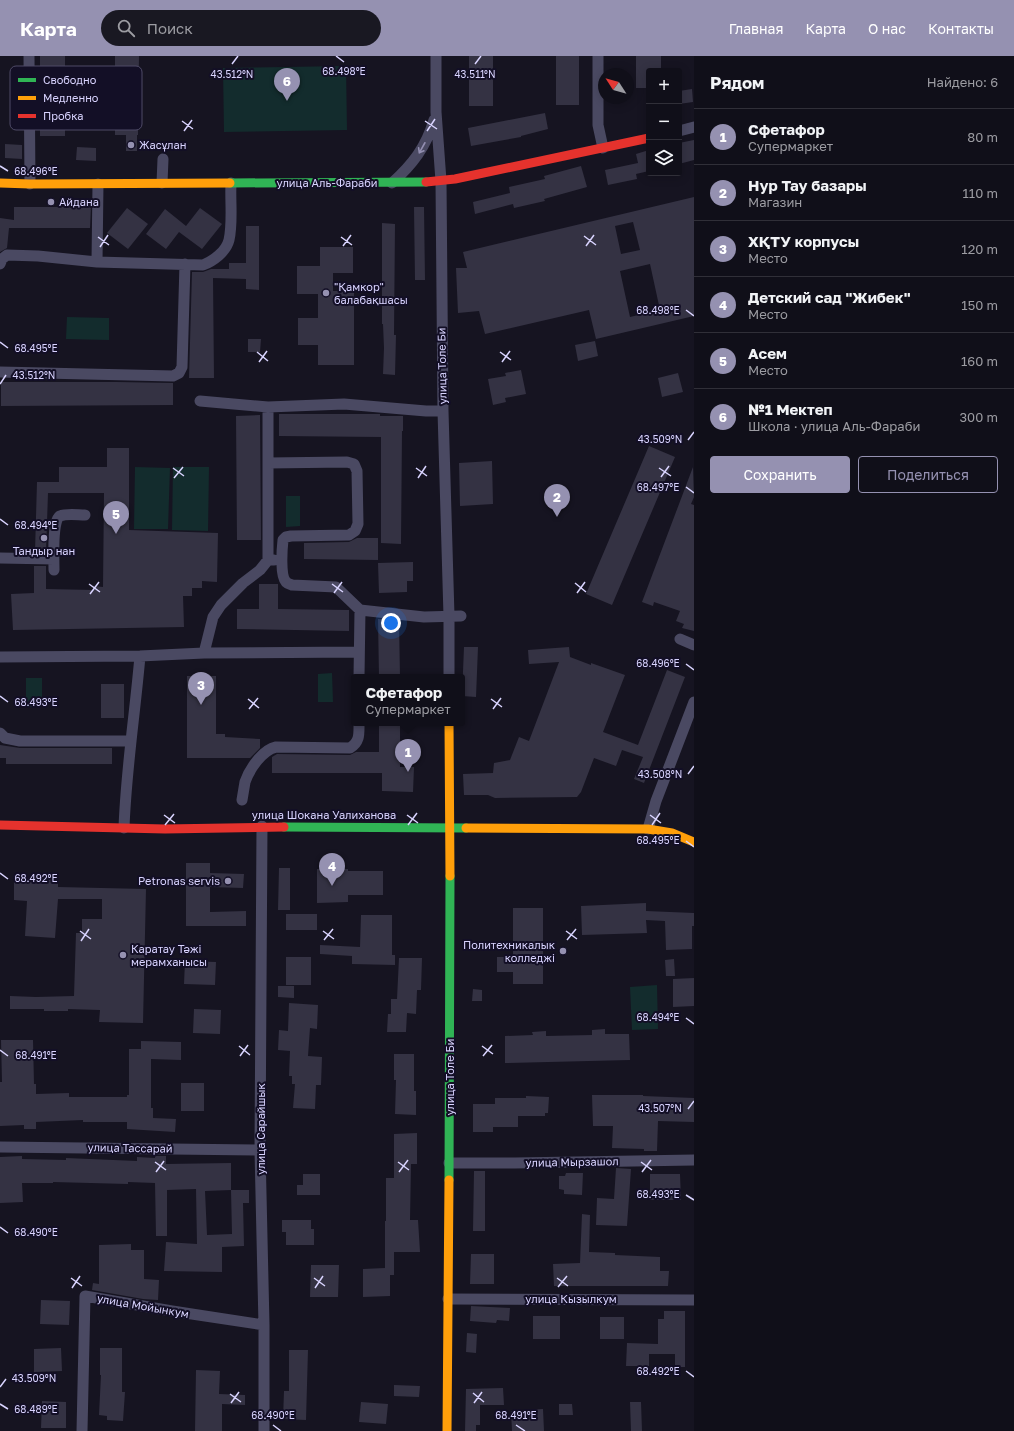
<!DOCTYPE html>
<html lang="ru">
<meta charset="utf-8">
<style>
:root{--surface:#100f19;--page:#191822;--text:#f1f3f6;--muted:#9c9ca2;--line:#302f38;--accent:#9591b1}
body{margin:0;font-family:"Golos Text",sans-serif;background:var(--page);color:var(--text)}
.controls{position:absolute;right:12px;top:12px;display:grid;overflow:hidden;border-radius:4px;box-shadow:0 2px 10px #0003}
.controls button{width:36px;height:36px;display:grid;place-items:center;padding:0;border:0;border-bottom:1px solid var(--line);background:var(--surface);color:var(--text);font:20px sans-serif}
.compass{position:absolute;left:598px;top:12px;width:36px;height:36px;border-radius:50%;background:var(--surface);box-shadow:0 2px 10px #0003;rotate:306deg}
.you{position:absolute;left:391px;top:567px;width:14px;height:14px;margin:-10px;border:3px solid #fff;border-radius:50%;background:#1a73e8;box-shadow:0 0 0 6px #1a73e833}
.badge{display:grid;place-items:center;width:26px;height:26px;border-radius:50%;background:var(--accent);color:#fff;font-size:13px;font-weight:700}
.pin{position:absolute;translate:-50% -33px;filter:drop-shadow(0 1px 2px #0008)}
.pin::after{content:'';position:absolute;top:21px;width:14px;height:12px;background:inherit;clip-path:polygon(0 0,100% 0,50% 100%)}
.popup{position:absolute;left:351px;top:618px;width:114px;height:52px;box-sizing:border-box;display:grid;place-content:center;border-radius:4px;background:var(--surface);filter:drop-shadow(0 1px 3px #0005);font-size:13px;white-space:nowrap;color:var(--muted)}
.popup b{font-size:15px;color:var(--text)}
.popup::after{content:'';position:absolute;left:50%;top:100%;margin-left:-8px;border:8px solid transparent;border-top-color:var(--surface)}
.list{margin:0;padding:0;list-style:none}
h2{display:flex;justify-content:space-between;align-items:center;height:52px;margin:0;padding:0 16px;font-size:17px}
h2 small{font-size:13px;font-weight:400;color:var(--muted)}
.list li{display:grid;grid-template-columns:26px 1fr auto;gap:12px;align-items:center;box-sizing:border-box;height:56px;padding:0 16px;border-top:1px solid var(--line)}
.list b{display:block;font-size:15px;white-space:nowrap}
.list p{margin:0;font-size:13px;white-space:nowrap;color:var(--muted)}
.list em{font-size:13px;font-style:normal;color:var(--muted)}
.actions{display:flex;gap:8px;padding:12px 16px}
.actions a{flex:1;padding:9px 0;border:1px solid var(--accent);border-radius:4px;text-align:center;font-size:14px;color:var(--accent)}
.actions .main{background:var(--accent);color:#fff}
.icon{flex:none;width:22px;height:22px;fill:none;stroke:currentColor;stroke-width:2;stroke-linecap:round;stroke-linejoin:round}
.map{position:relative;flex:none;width:694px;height:1375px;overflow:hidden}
header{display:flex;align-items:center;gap:24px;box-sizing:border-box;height:56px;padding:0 20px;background:var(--accent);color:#fff}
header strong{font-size:19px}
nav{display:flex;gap:22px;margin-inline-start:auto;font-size:14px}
.search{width:280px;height:36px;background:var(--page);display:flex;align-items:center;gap:10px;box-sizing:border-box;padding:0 14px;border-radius:22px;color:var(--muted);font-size:15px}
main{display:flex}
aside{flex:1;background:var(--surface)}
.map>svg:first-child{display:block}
.green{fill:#132c2d}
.building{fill:#343243;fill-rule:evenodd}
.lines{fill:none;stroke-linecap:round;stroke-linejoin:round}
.street{stroke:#4a4962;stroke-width:11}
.fast{stroke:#30b455;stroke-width:9}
.slow{stroke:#ff9f0a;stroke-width:9}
.jam{stroke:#e5322d;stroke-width:9}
.oneway{stroke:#928eb0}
.ticks{fill:none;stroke:#d9d4ff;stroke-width:1.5}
.poi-dot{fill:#9591b1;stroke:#130f26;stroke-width:1.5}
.labels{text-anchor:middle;stroke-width:4;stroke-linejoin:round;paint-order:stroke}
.poi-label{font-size:11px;fill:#d9d4ff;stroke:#130f26;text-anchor:start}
.street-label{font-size:11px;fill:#d9d4ff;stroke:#130f26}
.key{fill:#130f26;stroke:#4e4a67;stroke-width:1}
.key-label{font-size:11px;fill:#d9d4ff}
.ticks-label{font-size:10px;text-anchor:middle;fill:#d9d4ff;stroke:#130f26;stroke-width:4;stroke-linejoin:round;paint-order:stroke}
</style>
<header>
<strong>Карта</strong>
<div class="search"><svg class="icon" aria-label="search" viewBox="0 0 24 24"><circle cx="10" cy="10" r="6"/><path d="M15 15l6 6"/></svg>Поиск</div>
<nav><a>Главная</a><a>Карта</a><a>О нас</a><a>Контакты</a></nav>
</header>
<main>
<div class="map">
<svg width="694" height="1375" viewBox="0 0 694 1375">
<rect width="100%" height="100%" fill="#161421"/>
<path class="green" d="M346,10l1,64 -123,2 -1,-64z
M67,261l42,1v22l-43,-1z
M135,411l35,1 -2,61h-34z
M173,411h36l-1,64 -36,-1z
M286,440h14v30l-14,1z
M332,617l1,29h-15v-28z
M26,622h16v29h-16z
M657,929l1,44 -26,1 -2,-43z"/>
<path class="building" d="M40,0h25v80h-25z
M115,0h24l-1,79h-1v16h-11v-16h-11z
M469,0h24v50h-24z
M556,0h23v49h-23z
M636,0h25v15h-12v17h-13z
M692,33l1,13 -14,2v-13z
M545,57l3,16 -27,7v1l-50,9 -3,-18z
M694,84v20l-15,4v-21z
M5,88l17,1v14l-17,-1z
M77,91l19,1v13l-20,-1z
M649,94v21l-13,3 1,5 -29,6 -3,-15 33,-7 -2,-9z
M581,110l6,21 -43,12 1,2 -31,7 -1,-4 -38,10 -2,-12 37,-9 -1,-6 36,-8 -1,-3z
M694,141v119l-98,23 -7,-29 -104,24 -6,-23 -21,2 -2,-45h11l-4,-16zM633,166l7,28 -19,4 -6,-28zM650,208l10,46 -30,7 -10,-46z
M14,151h77l-1,21h-81l-2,20 -7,4v-34l14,2z
M414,151h10l1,73h-10z
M127,152l21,16 -20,25 -21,-16z
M200,152l22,16 -20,25 -23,-17 -13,17 -20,-15 19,-25 21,17z
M382,167l13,1 -1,111h2l-1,40 -12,-1 1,-26 -1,-24h-1z
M246,170h13v64l-13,-1v-10l-33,-1 1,100h-25l3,-106h11l8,-3h18v-6h17z
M320,191h33v26h-20v18h21v74h-36v-20h-20v-27h20v-24h-21v-28h23z
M248,283h13l-1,13h-12z
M595,285l3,15 -20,5 -3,-16z
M521,314l5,24 -21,4 1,4 -13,3 -5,-26 18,-3 -1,-3z
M678,317l5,19 -21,5 -4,-19z
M1,326h116l56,1v22l-172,1z
M279,358h101v2h23v15h-1l-1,113 -20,-1v-106l-102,-1z
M260,359l1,125h-24l-1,-124z
M649,390l26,11 -63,148 -26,-11z
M107,392h22v82l89,3 -1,49 -15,-1v7h-10v8h-9l1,31 -171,3 -2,-36 23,-1v-27h12v23l47,1v-4l10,1 1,-94h-56l-2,59h-11l2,-70h22v-15h48z
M492,405l1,43 -33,2 -1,-43z
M693,411l1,30 -3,7 3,1v126l-12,-3 2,-4 -8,-3 4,-10 -26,-9 -1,4 -11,-4z
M357,482h21v22l-74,-1v-16l45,-1z
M413,506v19h-6v11l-28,1 -1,-30z
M259,528h19v25l71,1v21l-112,-2v-20h22z
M378,563l21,2 1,56h-21z
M464,591h14l-2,50 -14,-1z
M569,591l1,10 21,8v-2l34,12 -22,57 35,13 29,-75 18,7 -41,106 -10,-4 9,-22 -21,-7 -6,16 -22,-8 -13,34 -4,5 -82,1 -7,-3h-24l-1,-21 30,-1 1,-10 16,-3 9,-23 10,4 30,-79 -30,2 -1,-14z
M187,620h29v58h9v3l35,2v9l-10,10h-63z
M101,628h23v34h-23z
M379,667h21v44h14l-1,25 -31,-1v-18h-110v-16l5,-3 73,1 6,-3h23z
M0,689l20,3h92v16h-106v-6h-6z
M186,807h24v10l34,1 -1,14 -33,-1v25l36,-1v15h-60z
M279,812h11v42h-12z
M317,813h31v2h35v24h-35v7l-31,1z
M14,822l44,1v8l88,2 -3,134 -44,-1 1,-12 -32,-1v2h-24v-2h-34v-13l26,1 38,-1 2,-63h6v-14h20v-20h-44l-3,39 -30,-2 2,-35 -13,-1z
M646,847v8l48,2v13h-2v23l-26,1 -1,-29 -19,-1 1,13 -65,2 -1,-29z
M513,852h30v76h-30v-12h-16v-15h16z
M286,858h31v16h-31z
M361,859h31v40h3v10l-43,-1v-8l-32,-2v-9l40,2z
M286,901h25v28h-25z
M399,902h23l-1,32h-4l-1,24 -9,-1 -1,19h-19l1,-18h3v-15h6z
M674,903l1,17h-9l-1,-16z
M185,905l31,1 -1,23 -31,-1z
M694,922v28l-21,1v-28z
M278,930h16v12l-16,-1z
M473,933l9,1v11h-10z
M289,947l29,2 -1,24 -7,-1 -2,28 14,1 -1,28h-5l-1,24 -22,-1 2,-24h-3v-8h-3l1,-25 -12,-1 1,-20 9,1z
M194,953l27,1 -1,24 -27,-1z
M605,973v5h24l1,26 -125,3v-27l28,-1 -1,-3 14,-1v5l46,-1v-5z
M1,984h32l1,44h2v10l33,-1v4h58v-2h2v-46h12v-8l40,1v18l-30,-1v49h2v10l23,1 -1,13 -48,-3v-7h-44v-2l-47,2v7h-12v-4l-24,1v-44h2z
M394,998h20v37h2v24l-21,-1 1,-34h-2z
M181,1027h23v28h-23z
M592,1039h51v1l51,2v24l-36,-1 -1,30h-13v-2l-32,-1 1,-22h-20z
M526,1040l23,1 -1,16h-3v3h-27v11h-25v5h-20v-28h22v-6h31z
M417,1077v31h-6l-1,56h8l2,32h-26v23h-4v21l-27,1v-28l22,-1v-47h1v-43h8v-44z
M22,1100v3l44,1v-2l71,3v-4l18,1v-2h11v8l65,-1v27h18v13h-6l1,43 -22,1v25l-58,-1 2,-29 31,2 -1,-55 -29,1v46h-11l-1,-53 -27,-1v2l-75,-2v1h-31l1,19 -23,1v-46zM231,1134l1,44 -25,1 -2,-44z
M616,1112l15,1 -4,57 -31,-1 1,-27 17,1z
M474,1115h11v60h-12z
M566,1117h17l-1,22 -18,-1v-4l-5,-1v-13h6z
M303,1118h17v21h-23v-10h6z
M650,1118h30l1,26h-31z
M582,1158l8,1 -1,37 26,1v2l45,2v14h9l-1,15h-114l-1,-22 27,-1z
M282,1164h29v9h3v16h-28v-13h-4z
M131,1188v6h13v29l15,1 -1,20 -15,-1 -51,-9 1,-7 6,1v-39z
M471,1198h23v30h-24z
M311,1209h28l-1,32h-28z
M41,1244l29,1 -1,24 -29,-1z
M471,1250l39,2 -1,13 -12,-1 -1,3 -26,-2z
M664,1255h21v56h-10v-13h-26v12h-23l1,-23 31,1v-25h6z
M533,1260h27v23h-27z
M600,1261h24v22h-24z
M467,1277l10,1 -1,19 -10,-1z
M61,1292l1,23 -28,1v-23z
M100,1292h22v44h3l-2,29 -16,-1v-4l-8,-1 2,-40h-1z
M289,1294h19l-2,70 -23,-1 1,-28h5z
M196,1314l24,1 -1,23 26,1v10l-23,-1v27h-27z
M394,1329l26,1 -1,11 -25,-1z
M503,1332l1,17h-24v20h-4v6h-11l1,-42z
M42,1345l24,1v26h-25z
M361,1346l27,2 -2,20 -27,-2z
M630,1346h11l1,29h-11z
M559,1348h13l1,11h-14z
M543,1353l1,22h-32l-1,-20z"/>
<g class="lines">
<path class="street" d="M29,0l1,128
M436,0v56l5,69 2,230 6,205v61
M598,0v69l5,23
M679,75l15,-4
M162,127l1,-24
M392,127c21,-19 34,-36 42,-63
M97,206l1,-78
M0,208l2,-5 5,-4 31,1 59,6 106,3c10,-4 23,-13 26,-25 4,-17 1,-39 2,-57
M0,316l173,4 6,-3 3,-6 3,-103
M200,345l68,6 76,-3 82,7h17
M268,351v153
M268,407l79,-1 7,2 3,7 1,53 -3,7 -6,4 -58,1 -5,1 -3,3c-1,9 -3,36 3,42 2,2 4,2 6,3l44,2 24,23 64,7 37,-1
M0,502l54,1
M54,514c0,-9 -2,-51 6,-54 7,-3 18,-1 25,-1
M680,583l14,6
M204,597l9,-36 8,-12 22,-22 17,-13 8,-10h6
M0,601l140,-1 64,-3 155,-1
M359,621l1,-67
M0,677l5,5 15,3h110
M242,744c1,-6 2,-12 3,-18 4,-12 17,-32 31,-35l74,1c10,-6 9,-14 9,-25
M262,770l-2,324 4,175v106
M124,772c2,-58 11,-114 16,-172
M648,773l8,-28 38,-99
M0,1091l260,3
M449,1107h66l179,-3
M448,1243l246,1
M82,1375l3,-135 87,15 92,14"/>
<path class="fast" d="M230,127l196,-1
M284,771l182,1
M449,1124l1,-304"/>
<path class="slow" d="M0,127l30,1 200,-1
M449,667l1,153
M466,772l182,1 24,4 22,9
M447,1375l2,-251"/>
<path class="jam" d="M426,126l29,-3 194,-41
M0,769l165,4 119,-2"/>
</g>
<defs><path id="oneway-shaft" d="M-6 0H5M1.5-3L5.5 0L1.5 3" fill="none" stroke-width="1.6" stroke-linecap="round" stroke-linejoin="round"/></defs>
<use class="oneway" href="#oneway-shaft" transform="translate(422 92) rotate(119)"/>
<path class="ticks" d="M336,0l8,6M232,8l6,-8M475,8l6,-8M182,65l11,8M425,65l12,8M184,75l8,-11M427,75l8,-12M0,110l8,5M584,180l12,9M98,181l11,8M341,181l11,8M343,190l8,-11M586,190l8,-11M100,191l8,-12M686,254l8,6M0,286l8,6M257,296l11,9M500,296l11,8M259,306l8,-11M502,306l8,-11M0,328l6,-9M688,384l6,-8M173,412l11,8M416,412l11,8M659,412l12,8M661,421l8,-11M174,422l9,-11M418,422l8,-12M686,431l8,6M0,463l8,6M575,527l11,9M89,528l11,8M332,528l11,8M334,537l8,-11M577,537l8,-11M90,538l9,-12M686,608l8,6M0,640l8,6M248,643l11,9M491,643l11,8M249,653l9,-11M493,653l8,-11M688,718l6,-8M164,759l11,8M407,759l11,8M650,759l11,8M165,769l9,-11M408,769l9,-12M652,769l8,-12M686,785l8,6M0,817l8,6M80,875l11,8M323,875l11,8M566,875l11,8M324,884l9,-11M567,884l9,-11M81,885l8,-12M686,962l8,6M239,990l11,9M482,990l11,8M0,994l8,6M240,1000l8,-11M483,1000l9,-11M688,1053l6,-8M155,1106l11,8M398,1106l11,8M641,1106l11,8M156,1116l8,-11M399,1116l9,-12M642,1116l9,-12M686,1139l8,5M0,1171l8,6M71,1222l11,8M314,1222l11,8M557,1222l11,8M558,1231l9,-11M72,1232l8,-12M315,1232l8,-12M686,1315l8,6M0,1331l6,-8M473,1337l11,9M230,1338l11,8M231,1347l8,-11M474,1347l8,-11M0,1348l8,5M273,1369l8,6M516,1369l9,6"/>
<g class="poi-dot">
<circle cx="131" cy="89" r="4"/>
<circle cx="51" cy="146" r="4"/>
<circle cx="326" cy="237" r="4"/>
<circle cx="44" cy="482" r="4"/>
<circle cx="228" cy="825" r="4"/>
<circle cx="563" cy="895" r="4"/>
<circle cx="123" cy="899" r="4"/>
</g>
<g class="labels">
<g class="poi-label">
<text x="139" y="93">Жасұлан</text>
<text x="59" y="150">Айдана</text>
<text x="334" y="235">"Қамкор"<tspan x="334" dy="13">балабақшасы</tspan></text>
<text x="44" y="499" text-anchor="middle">Тандыр нан</text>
<text x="220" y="829" text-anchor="end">Petronas servis</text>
<text x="555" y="893" text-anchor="end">Политехникалык<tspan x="555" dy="13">колледжі</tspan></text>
<text x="131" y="897">Каратау Тәжі<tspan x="131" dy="13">мерамханысы</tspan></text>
</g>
<g class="street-label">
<text x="327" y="131">улица Аль-Фараби</text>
<text transform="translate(442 310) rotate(-91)" y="4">улица Толе Би</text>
<text x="324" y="763">улица Шокана Уалиханова</text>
<text transform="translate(450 1021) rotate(-90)" y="4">улица Толе Би</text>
<text transform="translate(261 1073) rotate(-90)" y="4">улица Сарайшык</text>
<text transform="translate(130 1092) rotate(1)" y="4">улица Тассарай</text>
<text transform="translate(572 1106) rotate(-1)" y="4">улица Мырзашол</text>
<text x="571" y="1247">улица Кызылкум</text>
<text transform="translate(143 1250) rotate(10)" y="4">улица Мойынкум</text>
</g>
</g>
<rect x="10" y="10" width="132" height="64" rx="6" class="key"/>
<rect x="18" y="22" width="18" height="4" fill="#30b455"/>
<rect x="18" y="40" width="18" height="4" fill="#ff9f0a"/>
<rect x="18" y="58" width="18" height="4" fill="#e5322d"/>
<g class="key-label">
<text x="43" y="28">Свободно</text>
<text x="43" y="46">Медленно</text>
<text x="43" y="64">Пробка</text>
</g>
<g class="ticks-label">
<text x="344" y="19">68.498°E</text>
<text x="232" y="22">43.512°N</text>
<text x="475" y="22">43.511°N</text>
<text x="36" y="119">68.496°E</text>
<text x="658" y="258">68.498°E</text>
<text x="36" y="296">68.495°E</text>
<text x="34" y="323">43.512°N</text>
<text x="660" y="387">43.509°N</text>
<text x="658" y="435">68.497°E</text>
<text x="36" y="473">68.494°E</text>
<text x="658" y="611">68.496°E</text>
<text x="36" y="650">68.493°E</text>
<text x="660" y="722">43.508°N</text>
<text x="658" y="788">68.495°E</text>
<text x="36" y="826">68.492°E</text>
<text x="658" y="965">68.494°E</text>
<text x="36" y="1003">68.491°E</text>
<text x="660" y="1056">43.507°N</text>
<text x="658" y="1142">68.493°E</text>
<text x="36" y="1180">68.490°E</text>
<text x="658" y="1319">68.492°E</text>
<text x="34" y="1326">43.509°N</text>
<text x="36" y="1357">68.489°E</text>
<text x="273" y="1363">68.490°E</text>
<text x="516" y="1363">68.491°E</text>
</g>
</svg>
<div class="controls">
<button>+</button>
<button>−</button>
<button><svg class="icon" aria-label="layers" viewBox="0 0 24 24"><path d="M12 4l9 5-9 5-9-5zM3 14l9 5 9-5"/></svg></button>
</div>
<svg class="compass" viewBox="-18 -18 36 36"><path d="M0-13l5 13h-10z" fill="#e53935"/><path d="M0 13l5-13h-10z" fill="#9c9ca2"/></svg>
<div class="you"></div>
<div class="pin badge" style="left:408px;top:716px">1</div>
<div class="popup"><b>Сфетафор</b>Супермаркет</div>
<div class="pin badge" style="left:557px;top:461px">2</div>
<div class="pin badge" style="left:201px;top:649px">3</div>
<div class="pin badge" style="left:332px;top:830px">4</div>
<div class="pin badge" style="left:116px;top:478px">5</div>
<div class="pin badge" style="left:287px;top:45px">6</div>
</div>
<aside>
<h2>Рядом<small>Найдено: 6</small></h2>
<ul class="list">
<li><span class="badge">1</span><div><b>Сфетафор</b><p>Супермаркет</p></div><em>80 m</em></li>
<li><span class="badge">2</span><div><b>Нур Тау базары</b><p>Магазин</p></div><em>110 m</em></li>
<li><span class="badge">3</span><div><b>ХҚТУ корпусы</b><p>Место</p></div><em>120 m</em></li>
<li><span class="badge">4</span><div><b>Детский сад &quot;Жибек&quot;</b><p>Место</p></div><em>150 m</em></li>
<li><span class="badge">5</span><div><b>Асем</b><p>Место</p></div><em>160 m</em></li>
<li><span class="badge">6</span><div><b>№1 Мектеп</b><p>Школа · улица Аль-Фараби</p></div><em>300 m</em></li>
</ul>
<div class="actions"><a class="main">Сохранить</a><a>Поделиться</a></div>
</aside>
</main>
